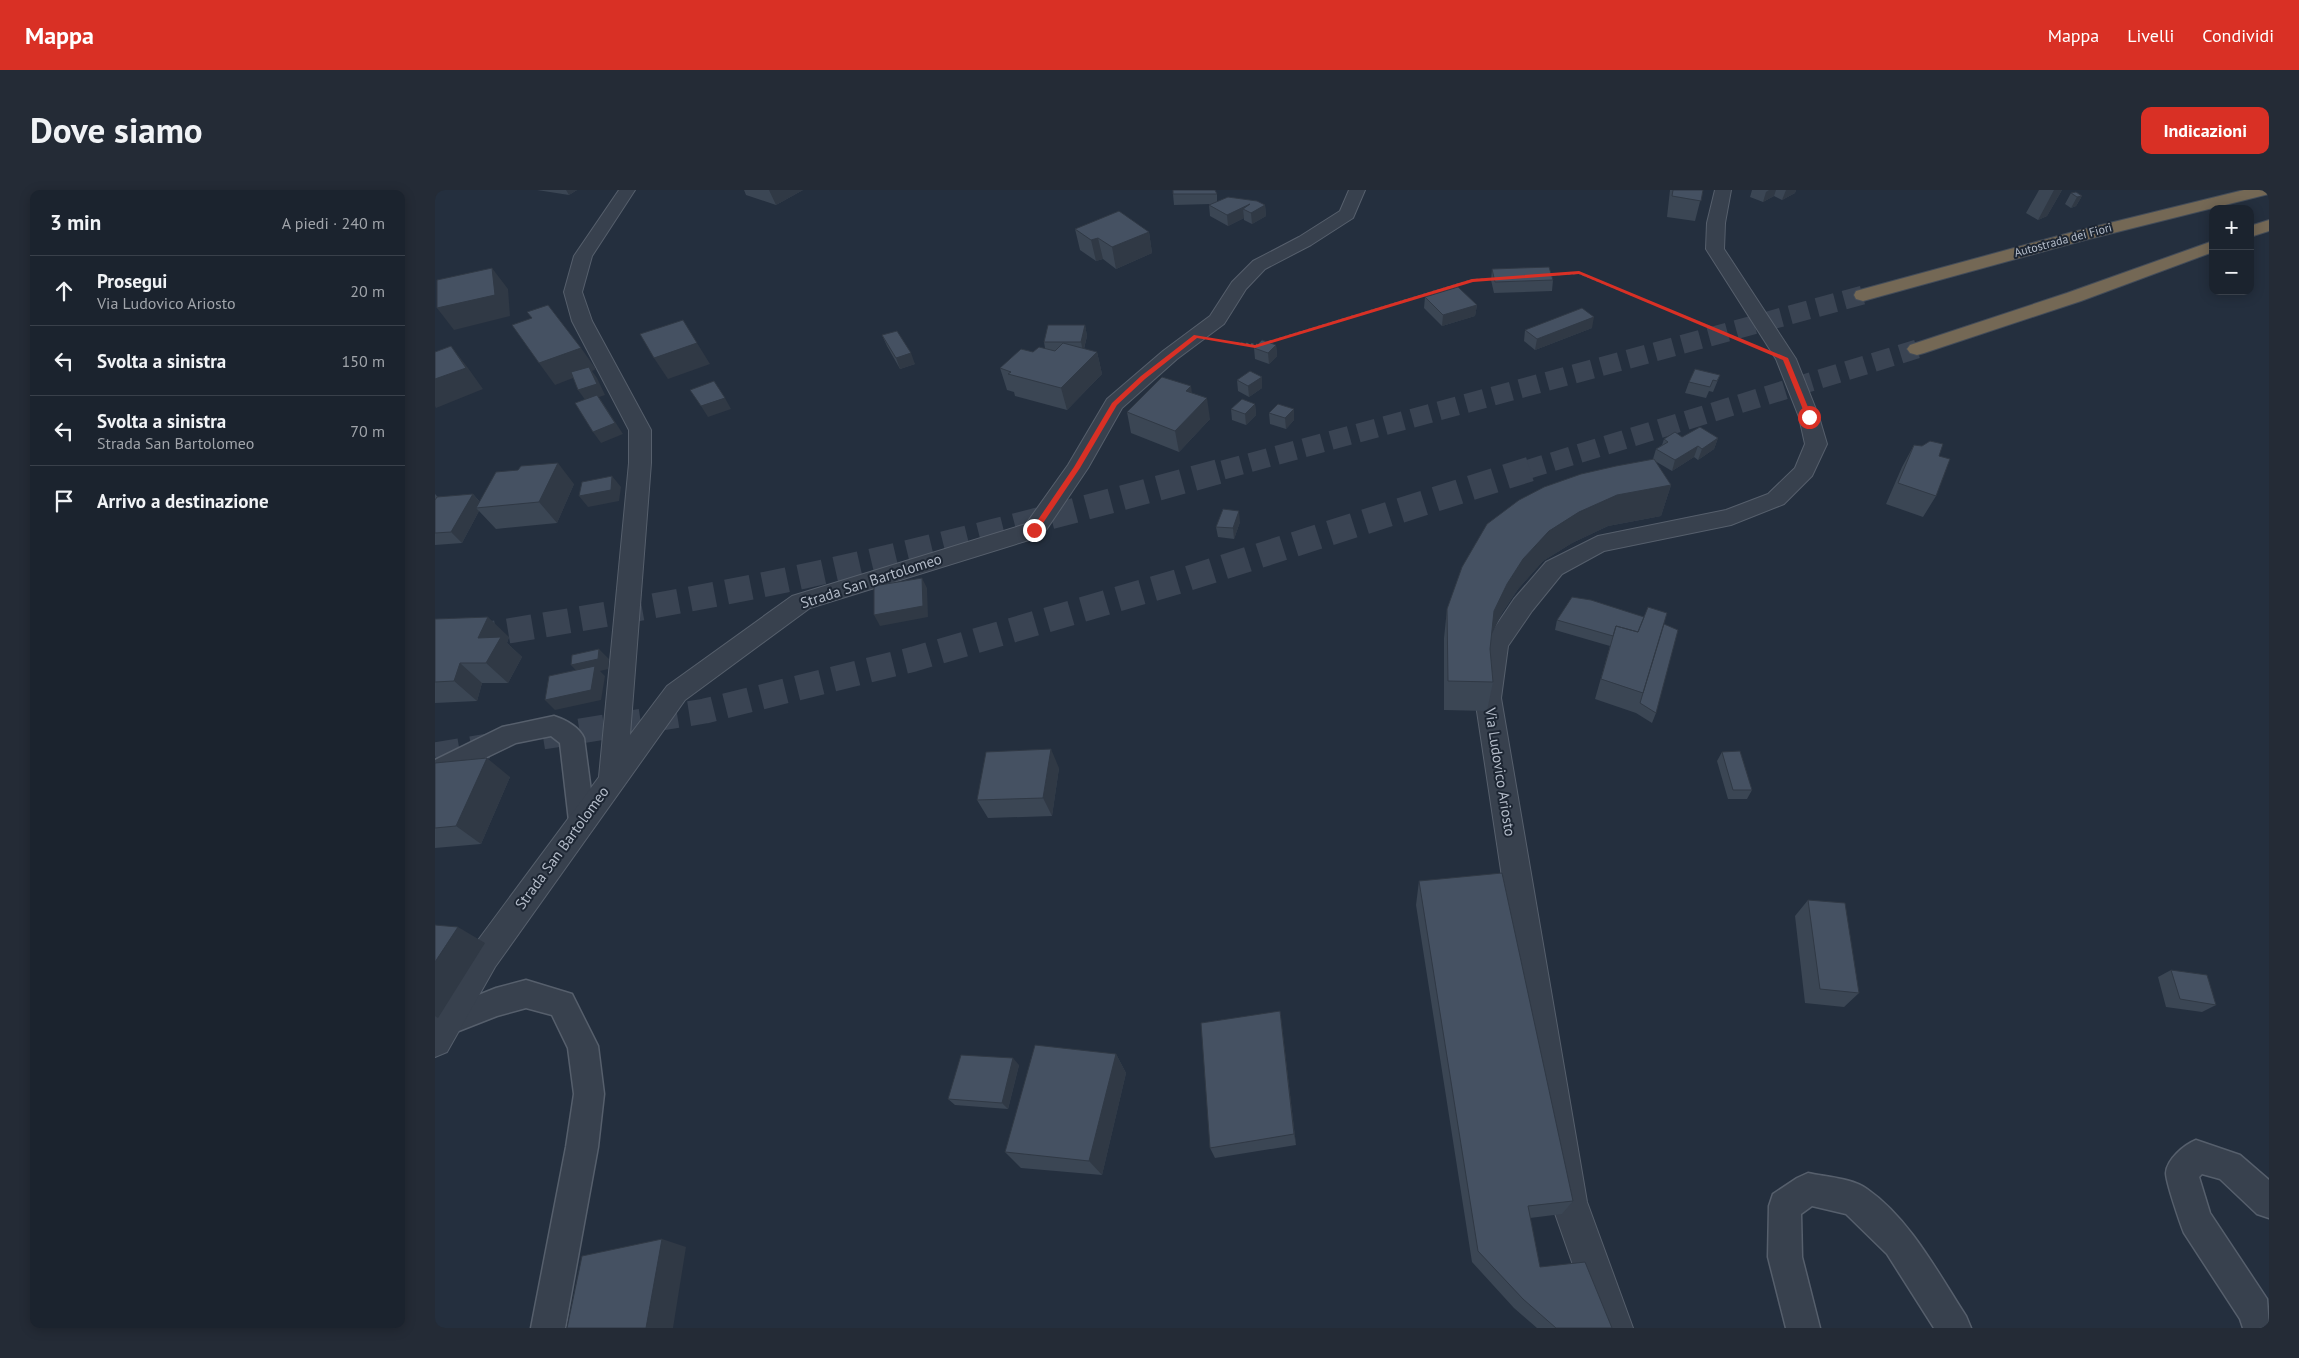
<!DOCTYPE html>
<html lang="it">
<meta charset="utf-8">
<style>
:root{--surface:#1b232e;--page:#242b36;--text:#f1f3f6;--muted:#a0a4aa;--line:#39404a;--accent:#d93025}
body{margin:0;font-family:"PT Sans",sans-serif;background:var(--page);color:var(--text)}
.controls{position:absolute;right:15px;top:15px;display:grid;overflow:hidden;border-radius:10px;box-shadow:0 2px 12px #0003}
.controls button{width:45px;height:45px;display:grid;place-items:center;padding:0;border:0;border-bottom:1px solid var(--line);background:var(--surface);color:var(--text);font:25px sans-serif}
.stop{position:absolute;width:15px;height:15px;margin:-11px;border:4px solid #d93025;border-radius:50%;background:#fff}
.stop.end{background:#d93025;border-color:#fff;box-shadow:0 1px 5px #0008}
.list{margin:0;padding:0;list-style:none}
h2{display:flex;justify-content:space-between;align-items:center;height:65px;margin:0;padding:0 20px;font-size:21px}
h2 small{font-size:16px;font-weight:400;color:var(--muted)}
.list li{display:grid;grid-template-columns:32px 1fr auto;gap:15px;align-items:center;box-sizing:border-box;height:70px;padding:0 20px;border-top:1px solid var(--line)}
.list b{display:block;font-size:19px;white-space:nowrap}
.list p{margin:0;font-size:16px;white-space:nowrap;color:var(--muted)}
.list em{font-size:16px;font-style:normal;color:var(--muted)}
.icon{flex:none;width:28px;height:28px;fill:none;stroke:currentColor;stroke-width:2;stroke-linecap:round;stroke-linejoin:round}
.map{position:relative;flex:none;width:1834px;height:1138px;overflow:hidden;border-radius:10px}
header{display:flex;align-items:center;gap:30px;box-sizing:border-box;height:70px;padding:0 25px;background:var(--accent);color:#fff}
header strong{font-size:24px}
nav{display:flex;gap:28px;margin-inline-start:auto;font-size:18px}
.intro{display:flex;align-items:center;justify-content:space-between;box-sizing:border-box;height:120px;padding:0 30px}
h1{margin:0;font-size:35px}
.button{padding:12px 22px;border-radius:10px;background:var(--accent);color:#fff;font-size:18px;font-weight:700}
main{display:flex;gap:30px;padding:0 30px}
aside{flex:1;background:var(--surface);border-radius:10px;box-shadow:0 2px 12px #0003}
.map>svg:first-child{display:block}
.lines{fill:none;stroke-linecap:round;stroke-linejoin:round}
.motorway-tunnel-far1{stroke:#3a4453;stroke-width:19;stroke-dasharray:19 9;stroke-linecap:butt}
.motorway-tunnel{stroke:#3a4453;stroke-width:25;stroke-dasharray:25 12;stroke-linecap:butt}
.service-casing{stroke:#565f6c;stroke-width:3}
.minor-casing{stroke:#565f6c;stroke-width:2}
.motorway-casing{stroke:#434c59;stroke-width:2}
.path{stroke:#44595c;stroke-width:2;stroke-dasharray:2.5 2.5;stroke-linecap:butt}
.service{fill:#38414e;fill-rule:evenodd}
.minor{fill:#38414e;fill-rule:evenodd}
.motorway{fill:#746855;fill-rule:evenodd}
.wall{fill:#3b4654}
.shaded-wall{fill:#303945}
.building{fill:#455162;stroke:#303945}
.route{fill:#d93025}
.labels{text-anchor:middle;stroke-width:4;stroke-linejoin:round;paint-order:stroke}
.far-street-label{font-size:12px;fill:#b4bcc9;stroke:#1d2633}
.street-label{font-size:15px;fill:#b4bcc9;stroke:#1d2633}
</style>
<header>
<strong>Mappa</strong>
<nav><a>Mappa</a><a>Livelli</a><a>Condividi</a></nav>
</header>
<div class="intro"><h1>Dove siamo</h1><a class="button">Indicazioni</a></div>
<main>
<aside>
<h2>3 min<small>A piedi · 240 m</small></h2>
<ul class="list">
<li><svg class="icon" aria-label="ahead" viewBox="0 0 24 24"><path d="M12 20V5M6 11l6-6 6 6"/></svg><div><b>Prosegui</b><p>Via Ludovico Ariosto</p></div><em>20 m</em></li>
<li><svg class="icon" aria-label="left" viewBox="0 0 24 24"><path d="M17 20v-9H6M10 6l-5 5 5 5"/></svg><div><b>Svolta a sinistra</b></div><em>150 m</em></li>
<li><svg class="icon" aria-label="left" viewBox="0 0 24 24"><path d="M17 20v-9H6M10 6l-5 5 5 5"/></svg><div><b>Svolta a sinistra</b><p>Strada San Bartolomeo</p></div><em>70 m</em></li>
<li><svg class="icon" aria-label="arrive" viewBox="0 0 24 24"><path d="M6 21V4h12l-3 4 3 4H6"/></svg><div><b>Arrivo a destinazione</b></div></li>
</ul>
</aside>
<div class="map">
<svg width="1834" height="1138" viewBox="0 0 1834 1138">
<rect width="100%" height="100%" fill="#242f3e"/>
<g class="lines">
<path class="motorway-tunnel-far1" d="M788,280l640,-175
M1091,280l391,-121"/>
<path class="motorway-tunnel" d="M0,453c122,-20 244,-40 365,-66 144,-31 286,-69 428,-108
M108,547l162,-26 209,-52 269,-79 347,-111
M0,565l53,-9"/>
<g class="service-casing">
<path id="service" d="M119,526c12,4 25,11 30,22l11,83 -4,8 -9,3 -9,-3 -4,-8 -9,-78 -9,-7 -35,7 -81,39v-22l67,-33z
M91,790l46,14 26,52 6,48 -6,53 -33,181h-34l35,-181 8,-53 -6,-46 -16,-33 -26,-7 -29,8 -51,20 -11,-5 1,-19 60,-24z
M1761,950l44,15 29,25v38l-12,-4 -37,-35 -18,-5 -3,3 11,36 57,86 2,29h-26l-3,-9 -56,-86c-4,-10 -18,-51 -18,-60 1,-14 18,-28 30,-33z
M1373,983c18,4 44,5 59,16 43,30 71,84 99,127l5,12h-37l-47,-74 -41,-40 -34,-8 -11,8 1,43 18,71h-34l-18,-71 1,-51 4,-12 24,-16z"/>
</g>
<g class="minor-casing">
<path id="minor" d="M184,0h16l-43,66 -10,36 10,29 59,109v33l-21,272 37,-49 125,-90 234,-72 42,-59 39,-66 56,-48 47,-35 22,-34 21,-21 46,-24 41,-26 9,-21h16l-12,28 -42,27 -46,24 -19,20 -22,35 -47,35 -55,49 -34,60 -46,68 -232,72 -125,92 -190,267 -48,85 -12,5v-47l38,-63 126,-170 30,-314v-33l-57,-109 -8,-29 10,-36z
M1280,0h16l-6,33 -1,26 72,110 23,58 8,27 -15,32 -28,28 -53,21 -127,26 -42,23 -30,37 -24,35 -7,52 86,504 46,126h-38l-44,-126 -76,-504 8,-53 31,-46 32,-37 52,-26 128,-26 42,-16 27,-26 10,-24 -6,-27 -23,-58 -70,-110 1,-26z"/>
</g>
<g class="motorway-casing">
<path id="motorway" d="M1809,0h25v4l-184,46 -222,61 -7,-2 -2,-4 2,-4 217,-59z
M1834,30v11l-19,6v-11z
M1778,51v11l-132,49 -157,52 -7,2 -7,-2 -3,-4 3,-4 157,-52z"/>
</g>
<path class="path" d="M1113,85l31,-2 155,64
M801,153l23,2
M830,153l207,-63 22,-1"/>
<use href="#service" class="service"/>
<use href="#minor" class="minor"/>
<use href="#motorway" class="motorway"/>
</g>
<path class="wall" d="M102,0h40l-8,5z
M309,0h59l-27,15 -30,-10z
M1235,0h33l-8,31 -28,-4z
M1317,0h44l-1,3 -13,7 -8,-4 -11,6 -13,-5z
M1604,0h23l-15,26 -9,4 -12,-7z
M1636,3l11,3 -6,10 -5,2 -6,-4z
M738,4h44v7l48,4 1,11 -14,8 -8,-4v-2l-16,8 -18,-10 -1,-11 2,-1 -37,1z
M640,39l74,3 3,21 -36,16 -13,-10 -7,2 -16,-11z
M1057,79l61,11 -1,11 -58,2 -3,-13z
M990,107l52,8 -2,11 -33,10 -18,-18z
M650,135l2,11 -3,13 13,3 5,22 -35,36 -52,-14 -1,-4 -7,-2 -7,-22 33,-16 12,-4 -1,-6z
M1157,138l-57,22 -11,-9 1,-11z
M447,145l33,29 -15,5 -13,-23z
M841,155l1,11 -8,8 -14,-5 -1,-11z
M1285,185l-7,17 -4,-1 -3,7 -21,-5 4,-11z
M802,190l25,8 -13,9 -11,-6z
M757,203l18,26 -31,33 -48,-19 -4,-21z
M820,214l1,11 -10,10 -14,-5 -1,-11z
M834,223l25,7 -8,9 -16,-5z
M1247,247l36,1 -4,11 -16,11 -4,-3 -22,14 -17,-10 16,24 -10,31 -53,10 -36,17 -29,18 -25,28 -16,24 -11,22 -1,14 3,33 -6,29 -43,-1v-72l3,-29 206,-150 3,-10 6,-4 2,-6z
M1479,255l22,51 -13,21 -37,-13 16,-37z
M139,294l-17,39 -61,6 -17,-18 -17,32 -27,2v-51l3,3 35,-3 7,8z
M805,332l-6,17 -16,-2 -2,-10z
M0,429l74,18 -2,6 15,14 -14,26h-26l-5,18 -42,2z
M1122,430l107,4 -8,89 -4,10 -16,-10 -41,-14 15,-53 -55,-16z
M1287,562l30,38 -5,9h-19l-11,-38z
M0,573l75,14 -29,67 -46,4z
M624,578l-7,48 -64,2 -11,-18z
M984,691l154,320 -11,13 -32,4 10,49 72,61h-75l-23,-20 -42,-46 -56,-357z
M1373,710l51,93 -15,14 -39,-4 -10,-87z
M1736,780l45,35 -14,7 -36,-5 -8,-30z
M845,821l16,134 -81,13 -5,-10z
M681,864l10,19 -24,102 -81,-7 -16,-16z
M584,875l-11,44 -53,-4 -7,-6z"/>
<path class="shaded-wall" d="M131,0h11l-8,5z
M334,0h34l-27,15z
M1334,0h7l-2,6 -11,6 3,-10z
M1351,0h10l-1,3 -13,7z
M1619,0h8l-15,26 -9,4z
M1647,6l-6,10 -5,2 6,-11z
M815,14l-7,5 1,9 -16,8 -1,-11z
M830,15l1,11 -14,8 -1,-11z
M714,42l3,21 -36,16 -4,-22z
M663,48l5,21 -7,2 -5,-21z
M57,78l16,21 2,27 -56,14 -17,-22z
M1042,115l-2,11 -33,10 1,-11z
M1159,127l-2,11 -57,22 2,-11z
M650,135l2,11 -4,16 -2,-10z
M262,153l13,21 -42,15 -14,-21z
M841,155l1,11 -8,8 -1,-11z
M16,156l17,22 15,21 -47,19 -1,-2v-27z
M146,158l15,21 -4,2 5,7 8,17 -6,2 24,37 -22,9 -8,-11 -7,-31 -8,-11 13,-19 -36,14 -16,-22z
M662,162l5,22 -35,36 -6,-22z
M476,163l4,11 -15,5 -4,-11z
M827,187v11l-13,9 -1,-11z
M756,196l3,21 -8,-16z
M290,208l6,11 -23,8 -7,-11z
M772,208l3,21 -31,33 -4,-21z
M820,214l1,11 -10,10 -1,-11z
M859,219v11l-8,9 -1,-11z
M1283,248l-4,11 -16,11 4,-11z
M1263,256l-4,11 -22,14 3,-11z
M123,273l16,21 -17,39 -18,-21z
M177,286l9,11 -2,14 -31,6 -9,-11z
M1236,295l-10,31 -53,10 -36,17 -29,18 -25,28 -16,24 -13,27 5,-29 13,-27 16,-25 26,-28 30,-19 38,-17z
M38,304l9,11 -6,3 3,3 -17,32 -11,-11z
M804,321l1,11 -6,17 -1,-11z
M487,388l5,10 1,29 -48,9 -6,-11z
M53,427l21,20 -2,6 15,14 -14,26 -22,-20 -8,-25z
M164,459l10,10 -1,10 -8,2 5,5 -4,24 -46,10 -10,-10 36,-24 -10,-11z
M25,473l22,20 -5,18 -23,-20z
M616,559l8,19 -7,48 -9,-18z
M52,568l23,19 -29,67 -25,-18z
M23,737l27,16 -47,75 -3,-2v-54z
M845,821l2,14 14,120 -2,-11z
M681,864l10,19 -24,102 -13,-14z
M578,868l6,7 -11,44 -6,-6z
M227,1049l24,8 -13,81h-27z"/>
<path class="building" d="M738,0h42l2,4h-44z
M1238,0h30l-2,11 -29,-5z
M1641,2l6,4 -5,1 -6,-4z
M793,7l29,4 8,4 -14,8 -8,-4 7,-5 -23,11 -18,-10z
M684,21l30,21 -37,15 -14,-9 -7,2 -16,-11z
M1114,77l4,13 -58,2 -3,-13z
M57,78l3,27 -58,13v-28z
M1023,97l19,18 -34,10 -18,-18z
M113,115l33,43 -42,15 -27,-38 20,-7 -5,-6z
M1147,118l12,9 -57,22 -12,-9z
M248,130l14,23 -43,15 -14,-24z
M613,135h37l-4,17h-37z
M462,141l14,22 -15,5 -14,-23z
M827,150l14,5 -8,8 -14,-5z
M628,153l34,9 -36,36 -53,-14 3,-2 -11,-4 21,-19 12,3 6,-5 16,4z
M16,156l15,22 -31,11v-27z
M154,177l8,17 -19,6 -7,-18z
M1260,179l25,6 -3,6 -4,-1 -3,7 -21,-5z
M815,181l12,6 -14,9 -11,-6z
M727,187l29,9 -5,5 21,7 -32,33 -48,-19z
M279,191l11,17 -24,8 -11,-16z
M162,205l18,28 -22,9 -18,-29z
M807,209l13,5 -10,10 -14,-5z
M843,214l16,5 -9,9 -16,-5z
M1265,237l18,11 -16,11 -4,-3 -23,14 -19,-11 12,-7 -4,-3 11,-7 7,5z
M1495,251l13,3 -4,12 11,3 -14,37 -38,-13 16,-38 8,1z
M1219,269l17,26 -54,10 -38,17 -30,19 -26,28 -16,25 -13,27 -4,38 3,33 -45,-1 -1,-72 15,-42 25,-43 32,-24 25,-13 37,-13 35,-8z
M123,273l-19,39 -63,6 20,-36 22,-2 3,-4z
M177,286l-1,14 -32,6 3,-14z
M38,304l-22,38 -16,1v-33l2,-3z
M788,319l16,2 -6,17 -17,-1z
M487,388l1,28 -49,9v-29z
M1137,407l19,3 53,17 -6,15 -22,-6 -3,10 -56,-16z
M1213,417l19,6 -24,80 -42,-14 15,-53 22,6z
M53,427l-10,21 23,-1 -15,26h-26l-6,18 -19,1v-63z
M1229,434l14,6 -22,83 -16,-10 3,-10z
M164,459l-1,10 -27,6 1,-10z
M160,476l-4,24 -46,10 4,-24z
M616,559l-8,49 -66,2 9,-48z
M1305,561l12,39h-19l-11,-38z
M52,568l-31,68 -21,2v-65z
M1067,683l71,328 -45,5 12,61 45,-5 27,66h-56l-33,-29 -45,-48 -59,-370z
M1373,710l37,3 14,90 -39,-4z
M0,735l23,2 -23,35z
M1736,780l36,5 9,30 -36,-6z
M845,821l14,123 -84,14 -9,-125z
M600,855l81,9 -27,107 -84,-9z
M526,865l52,3 -11,45 -54,-4z
M227,1049l-16,89h-79l15,-72z"/>
<path class="route" d="M1144,81l209,87 24,59 -3,2 -3,-2 -23,-57 -204,-86 -106,8 -218,66 -58,-10 -52,41 -28,26 -37,63 -43,64 -6,-2 43,-63 38,-64 29,-27 53,-41 61,10 217,-66z"/>
<g class="labels">
<g class="far-street-label">
<text transform="translate(1628 50) rotate(-15)" y="4">Autostrada dei Fiori</text>
</g>
<g class="street-label">
<text transform="translate(436 391) rotate(-18)" y="5">Strada San Bartolomeo</text>
<text transform="translate(1065 582) rotate(81)" y="5">Via Ludovico Ariosto</text>
<text transform="translate(127 658) rotate(-54)" y="5">Strada San Bartolomeo</text>
</g>
</g>
</svg>
<div class="controls">
<button>+</button>
<button>−</button>
</div>
<div class="stop" style="left:1374px;top:227px"></div>
<div class="stop end" style="left:599px;top:340px"></div>
</div>
</main>
